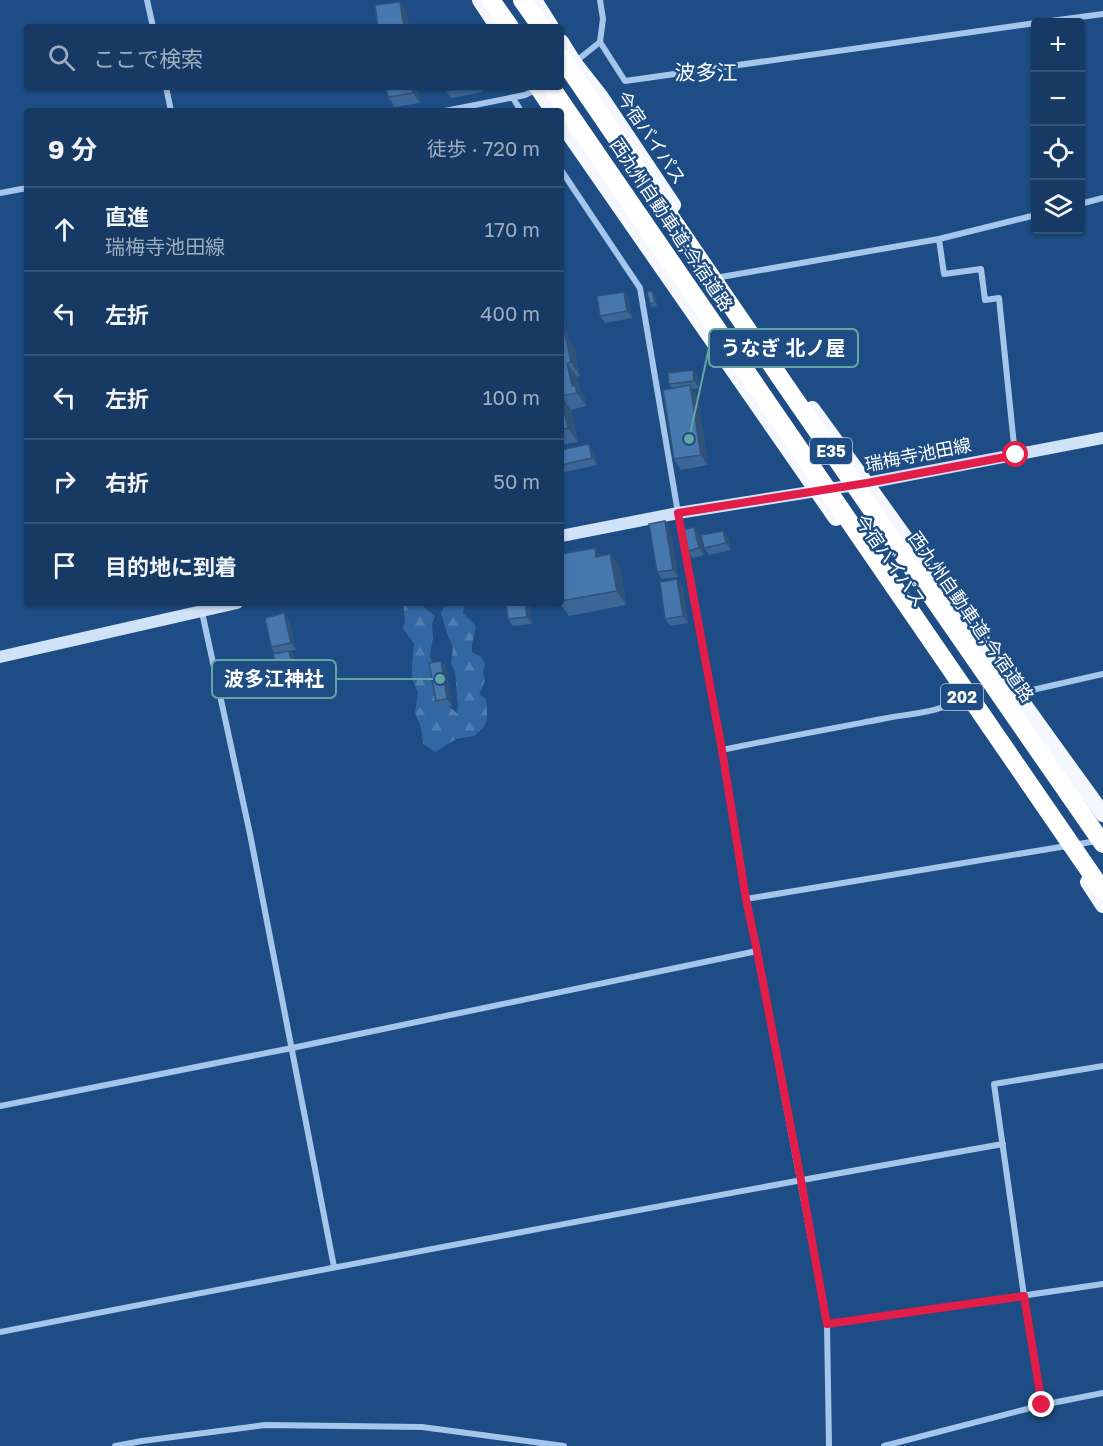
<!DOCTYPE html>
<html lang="ja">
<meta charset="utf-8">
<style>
:root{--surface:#163a63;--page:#23456c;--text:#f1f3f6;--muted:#9eadbe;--line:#355478}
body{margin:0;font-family:"Golos Text","Noto Sans JP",sans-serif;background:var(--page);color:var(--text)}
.controls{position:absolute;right:18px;top:18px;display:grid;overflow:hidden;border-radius:6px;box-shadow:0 2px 4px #0004}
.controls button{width:54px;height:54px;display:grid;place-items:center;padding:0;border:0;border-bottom:2px solid var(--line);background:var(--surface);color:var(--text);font:30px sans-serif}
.stop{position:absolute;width:18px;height:18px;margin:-14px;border:4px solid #e11d48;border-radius:50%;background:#fff}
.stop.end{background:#e11d48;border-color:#fff;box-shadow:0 2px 6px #0008}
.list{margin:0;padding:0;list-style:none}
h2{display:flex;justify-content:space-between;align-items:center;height:78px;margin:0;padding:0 24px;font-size:26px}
h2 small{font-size:20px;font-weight:400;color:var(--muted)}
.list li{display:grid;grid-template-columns:39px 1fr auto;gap:18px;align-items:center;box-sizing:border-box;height:84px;padding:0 24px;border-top:2px solid var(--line)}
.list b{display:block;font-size:22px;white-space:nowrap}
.list p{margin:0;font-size:20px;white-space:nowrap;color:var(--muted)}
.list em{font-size:20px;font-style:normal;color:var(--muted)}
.icon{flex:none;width:33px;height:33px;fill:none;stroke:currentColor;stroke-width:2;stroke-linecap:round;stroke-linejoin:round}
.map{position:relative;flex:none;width:1103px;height:1446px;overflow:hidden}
.search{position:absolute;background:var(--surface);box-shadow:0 2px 4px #0004;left:24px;top:24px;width:540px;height:66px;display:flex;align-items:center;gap:15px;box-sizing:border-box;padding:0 21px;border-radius:6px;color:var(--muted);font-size:22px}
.panel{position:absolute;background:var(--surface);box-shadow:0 2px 4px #0004;left:24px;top:108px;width:540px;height:498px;border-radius:6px}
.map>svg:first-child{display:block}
.forest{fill:url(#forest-firs)}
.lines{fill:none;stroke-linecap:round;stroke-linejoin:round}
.minor{stroke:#a5c6ea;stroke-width:6}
.secondary{stroke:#d0e2f8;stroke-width:12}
.trunk{stroke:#f4f8fe;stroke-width:16}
.motorway{stroke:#fff;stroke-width:18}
.motorway-bridge{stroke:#fff;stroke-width:18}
.wall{fill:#3c6695}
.shaded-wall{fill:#315379}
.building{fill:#4677ad;stroke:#315379;stroke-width:1.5}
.route{stroke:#e11d48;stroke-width:8}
.labels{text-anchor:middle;stroke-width:5;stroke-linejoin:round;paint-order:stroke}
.shield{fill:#1d4d84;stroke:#bbcada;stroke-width:1.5}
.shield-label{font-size:16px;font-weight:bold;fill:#fff}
.street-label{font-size:18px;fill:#fff;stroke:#1d4d84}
.quarter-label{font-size:21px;fill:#fff;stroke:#1d4d84}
.leader{fill:none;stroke:#63a6a1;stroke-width:2}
.callout-dot{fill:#63a6a1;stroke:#1d4d84;stroke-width:2}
.callout{fill:#1d4d84;stroke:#63a6a1;stroke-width:2}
.callout-label{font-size:20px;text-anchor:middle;font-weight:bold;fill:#fff}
</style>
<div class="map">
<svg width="1103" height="1446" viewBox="0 0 1103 1446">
<defs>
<pattern id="forest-firs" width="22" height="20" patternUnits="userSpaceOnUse" patternTransform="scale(1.5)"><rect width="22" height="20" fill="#3167a2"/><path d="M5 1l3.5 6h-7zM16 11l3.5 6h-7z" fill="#507eb0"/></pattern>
</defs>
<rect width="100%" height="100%" fill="#1d4d84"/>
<path class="forest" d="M403,603h22l-1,4 11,9 -3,8 1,13 -3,19 16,48 11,9 1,-7 -3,-34 -4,-9 2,-16 -6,-14 -6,-20 4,-8 -1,-2h24l-4,3 -1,7 13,13 -4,18v8l9,5 4,7 -2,9 2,7 -3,9 -3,5 6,4 2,5v18l-4,7 -9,8 -18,3 -21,13 -12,-8 -2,-17 -6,-14 3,-21 -6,-13v-15l2,-21 -11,-14 2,-9z"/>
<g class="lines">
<path class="minor" d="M147,0l6,27
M1043,22l60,-8
M600,42l25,39 411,-58
M575,62l25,-20 3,-23 -3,-19
M166,87l5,24
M513,98l8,13
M445,111l80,-16 12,-6
M561,170l79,118 38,225 44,237 24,149 11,52 70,373 2,122
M0,193l27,-5
M1080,204l23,-6
M939,239l5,35 37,-5 4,31 14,-2 16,157
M721,277l218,-38 97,-24
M202,612l48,222 84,433
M1019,693l84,-19
M722,750c53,-11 107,-21 160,-31 29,-6 54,-5 81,-21
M746,899l351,-58
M0,1106l292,-58 465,-97
M827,1324l276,-40
M0,1332c334,-65 668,-129 1003,-188
M1042,1405l-18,-109 -30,-212 109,-18
M115,1446l27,-5 123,-16 157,2 142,19
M884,1446l158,-41 61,-12"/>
<path class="secondary" d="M561,536l117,-23 189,-30 236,-45
M0,657l237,-54"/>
<path class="trunk" d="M480,0l18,27
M534,0l17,27
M561,42l13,21 26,33 73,109
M537,87l16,24
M561,122l275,396
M812,409c98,134 193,271 291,405
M1088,882l15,23"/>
<path class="motorway" d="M491,0l19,27
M522,0l19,27"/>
<path class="motorway-bridge" d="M561,57l229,335 313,452
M551,87l552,804"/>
</g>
<path class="wall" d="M418,87l2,16 -25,4 -7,-10z
M445,87h37l1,5 -32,6 -5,-7z
M655,294l2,12 -5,1 -2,-3z
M629,299l3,19 -27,5 -5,-7z
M561,313l3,4 4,21 6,9 6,29 -3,1 3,14 5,7 1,8 -15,4 7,32 -17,3z
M693,370l5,7 1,11 -7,1 5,7 11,69 -27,5 -7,-11 -2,-71 -3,-4z
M561,450l33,1 3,14 -36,8z
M665,521l5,7 8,49 -16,2 -5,-7z
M694,527l5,7 5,21 -11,3 -5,-7z
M723,531l5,7 3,12 -22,5 -5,-7z
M561,554l39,2 10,-2 10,14 6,37 -57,11 -9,-13h1z
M677,579l5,7 6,37 -18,3 -5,-7z
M506,603h23l3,21 -19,2 -5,-7z
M289,620l7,30 -6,1 4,7 6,24 -16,4 -5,-7 -4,-25 -4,-7z
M441,661l5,7 6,38 -11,2 -5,-7z"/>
<path class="shaded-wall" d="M400,2l7,10 2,15h-5z
M412,87h6l2,16 -7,-10z
M652,291l3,3 2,12 -2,-4z
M624,292l5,7 3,19 -5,-7z
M561,313l3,4 4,21 6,9 6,29 -9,-14 -10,-28z
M567,363l10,14 3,14 5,7 1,8 -14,-20z
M693,370l5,7 1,11 -5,-7z
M690,385l7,11 11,69 -7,-10z
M561,396l10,14 7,32 -10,-14z
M589,444l5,7 3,14 -5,-7z
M665,521l5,7 8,49 -5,-7z
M694,527l5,7 5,21 -5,-7z
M723,531l5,7 3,12 -5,-7z
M595,548l10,14 -9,-5z
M610,554l10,14 6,37 -9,-14z
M677,579l5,7 6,37 -5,-7z
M525,603h4l3,21 -5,-7z
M284,613l5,7 7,30 -5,-7z
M289,651l5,7 6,24 -5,-7z
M441,661l5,7 6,38 -5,-7z"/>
<path class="building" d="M400,2l4,25h-26l-3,-22z
M386,87h26l1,6 -25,4z
M445,87h24l-23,4z
M652,291l3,11 -5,2 -3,-12z
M624,292l3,19 -27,5 -3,-20z
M561,333h4l6,29 -4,1 5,23 3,-1 2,8 -16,3 7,32 -7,2z
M693,370l1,11 -25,3 -1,-11z
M690,385l11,70 -27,4 -11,-69z
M589,444l3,14 -31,7v-15z
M665,521l8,49 -16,2 -8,-48z
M694,527l5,21 -11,3 -5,-21z
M723,531l3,12 -22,5 -3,-13z
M595,548l1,9 14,-3 7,37 -56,10v-47z
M677,579l6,37 -18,3 -5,-37z
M506,603h19l2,14 -19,2z
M284,613l7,30 -20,4 -6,-29z
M289,651l6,24 -16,4 -6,-25z
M441,661l6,38 -11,2 -7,-38z"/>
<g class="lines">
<path class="route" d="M1016,455l-149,28 -189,30 44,237 24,149 11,52 44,229 26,144 197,-28 18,109"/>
</g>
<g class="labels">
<g class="shield">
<rect x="810" y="438" width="42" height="26" rx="4.5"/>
<rect x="941" y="684" width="42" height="26" rx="4.5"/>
</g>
<g class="shield-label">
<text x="831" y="457">E35</text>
<text x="962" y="703">202</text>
</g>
<g class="street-label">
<text transform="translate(651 138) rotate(56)" y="6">今宿バイパス</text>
<text transform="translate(671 225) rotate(56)" y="6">西九州自動車道;今宿道路</text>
<text transform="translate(918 455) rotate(-11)" y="6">瑞梅寺池田線</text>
<text transform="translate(890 561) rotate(55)" y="6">今宿バイパス</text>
<text transform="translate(971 617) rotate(55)" y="6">西九州自動車道;今宿道路</text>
</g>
<g class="quarter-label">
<text x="706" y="80">波多江</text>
</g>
</g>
<path class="leader" d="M689 439L709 348M440 679L336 679"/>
<g class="callout-dot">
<circle cx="689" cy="439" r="6"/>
<circle cx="440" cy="679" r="6"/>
</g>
<g class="callout">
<rect x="709" y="329" width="149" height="38" rx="6"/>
<rect x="212" y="660" width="124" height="38" rx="6"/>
</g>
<g class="callout-label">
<text x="783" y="355">うなぎ 北ノ屋</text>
<text x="274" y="686">波多江神社</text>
</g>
</svg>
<div class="controls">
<button>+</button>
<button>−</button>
<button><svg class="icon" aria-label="locate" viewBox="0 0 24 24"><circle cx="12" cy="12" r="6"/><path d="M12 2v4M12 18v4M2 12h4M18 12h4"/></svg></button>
<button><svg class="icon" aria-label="layers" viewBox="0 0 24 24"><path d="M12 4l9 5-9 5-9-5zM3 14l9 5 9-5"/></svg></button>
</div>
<div class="stop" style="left:1016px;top:455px"></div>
<div class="stop end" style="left:1042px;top:1405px"></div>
<div class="search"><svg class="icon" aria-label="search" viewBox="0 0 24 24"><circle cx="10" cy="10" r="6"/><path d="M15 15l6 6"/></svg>ここで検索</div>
<section class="panel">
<h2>9 分<small>徒歩 · 720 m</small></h2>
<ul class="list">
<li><svg class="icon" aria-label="ahead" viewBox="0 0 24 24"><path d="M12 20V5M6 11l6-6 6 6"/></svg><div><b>直進</b><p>瑞梅寺池田線</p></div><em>170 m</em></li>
<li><svg class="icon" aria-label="left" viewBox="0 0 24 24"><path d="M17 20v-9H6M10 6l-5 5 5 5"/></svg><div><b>左折</b></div><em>400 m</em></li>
<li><svg class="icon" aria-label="left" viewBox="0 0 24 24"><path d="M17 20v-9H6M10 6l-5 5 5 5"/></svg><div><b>左折</b></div><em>100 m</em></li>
<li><svg class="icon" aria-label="right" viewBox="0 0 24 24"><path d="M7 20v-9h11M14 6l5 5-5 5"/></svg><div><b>右折</b></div><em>50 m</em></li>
<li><svg class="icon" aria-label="arrive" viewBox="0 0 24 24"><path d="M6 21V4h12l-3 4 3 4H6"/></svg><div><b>目的地に到着</b></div></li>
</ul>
</section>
</div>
